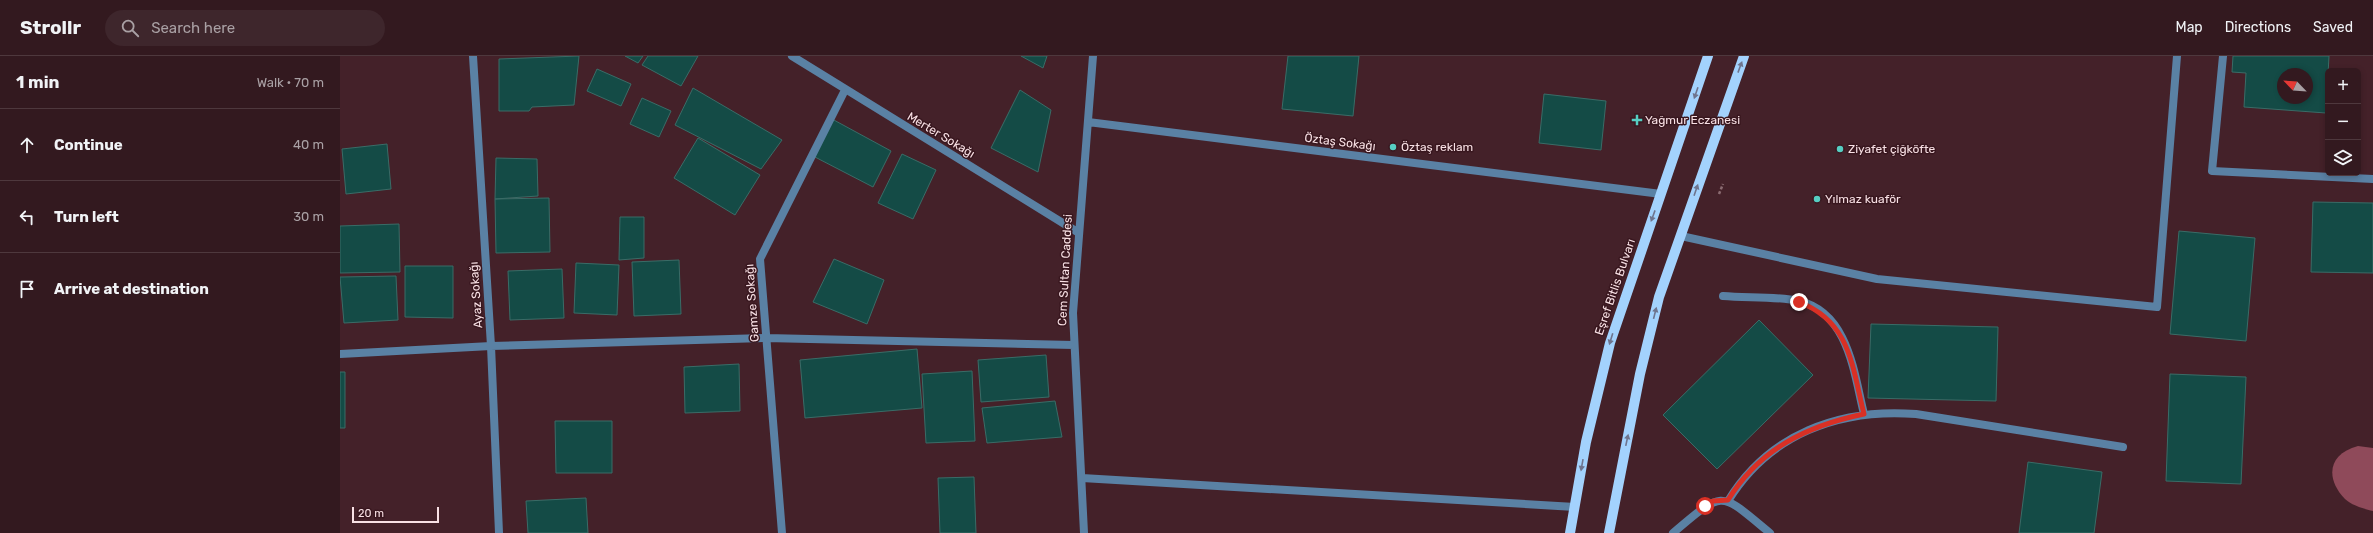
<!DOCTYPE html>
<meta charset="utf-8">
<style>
:root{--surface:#33191f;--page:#3e262c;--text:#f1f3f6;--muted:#a9a0a4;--line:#4e383d}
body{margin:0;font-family:Rubik,sans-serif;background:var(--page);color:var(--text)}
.controls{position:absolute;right:12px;top:12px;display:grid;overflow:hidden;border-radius:6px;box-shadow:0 2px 6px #0003}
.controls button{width:36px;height:36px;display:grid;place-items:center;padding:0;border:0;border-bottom:1px solid var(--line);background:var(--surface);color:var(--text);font:20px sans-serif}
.compass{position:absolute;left:1937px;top:12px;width:36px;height:36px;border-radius:50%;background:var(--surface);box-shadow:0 2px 6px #0003;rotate:295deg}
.scale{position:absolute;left:12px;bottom:10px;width:87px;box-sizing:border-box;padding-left:4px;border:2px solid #f9e1e5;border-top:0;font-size:11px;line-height:14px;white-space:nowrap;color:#f9e1e5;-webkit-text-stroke:3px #39171f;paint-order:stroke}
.stop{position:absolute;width:12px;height:12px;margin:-9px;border:3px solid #d93025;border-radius:50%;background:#fff}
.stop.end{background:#d93025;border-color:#fff;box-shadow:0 1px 4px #0008}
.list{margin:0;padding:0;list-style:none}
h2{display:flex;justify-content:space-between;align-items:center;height:52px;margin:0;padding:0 16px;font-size:17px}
h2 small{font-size:13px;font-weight:400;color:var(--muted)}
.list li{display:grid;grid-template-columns:26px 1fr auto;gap:12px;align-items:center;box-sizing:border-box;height:72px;padding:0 16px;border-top:1px solid var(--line)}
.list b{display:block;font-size:15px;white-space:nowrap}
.list em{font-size:13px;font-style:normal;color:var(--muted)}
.icon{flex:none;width:22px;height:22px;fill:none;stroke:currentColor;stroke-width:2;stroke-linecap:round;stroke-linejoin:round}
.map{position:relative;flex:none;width:2033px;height:477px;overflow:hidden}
header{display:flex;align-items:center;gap:24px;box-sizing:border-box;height:56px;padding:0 20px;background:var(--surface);border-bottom:1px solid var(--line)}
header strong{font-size:19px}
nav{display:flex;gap:22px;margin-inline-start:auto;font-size:14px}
.search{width:280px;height:36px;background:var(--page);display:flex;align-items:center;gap:10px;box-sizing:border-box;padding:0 14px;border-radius:22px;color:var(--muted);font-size:15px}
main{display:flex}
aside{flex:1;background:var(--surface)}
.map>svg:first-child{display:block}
.water{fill:#8f4a5a}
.building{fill:#144b46;stroke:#3a6c67;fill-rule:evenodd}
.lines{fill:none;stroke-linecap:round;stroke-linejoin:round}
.path{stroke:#8a6b71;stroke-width:2.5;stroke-dasharray:3 2;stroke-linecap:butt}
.service{stroke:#5a81a4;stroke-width:8}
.minor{stroke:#5a81a4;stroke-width:8}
.primary{stroke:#a3d2fd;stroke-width:10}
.oneway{fill:#6e748e}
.route{stroke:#d93025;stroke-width:5}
.poi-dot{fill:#56cec2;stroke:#39171f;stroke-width:1.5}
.labels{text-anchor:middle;stroke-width:3;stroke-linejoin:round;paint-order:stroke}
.poi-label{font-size:12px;fill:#f9e1e5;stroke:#39171f;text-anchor:start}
.street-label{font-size:12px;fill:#f9e1e5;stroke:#39171f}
</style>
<header>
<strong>Strollr</strong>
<div class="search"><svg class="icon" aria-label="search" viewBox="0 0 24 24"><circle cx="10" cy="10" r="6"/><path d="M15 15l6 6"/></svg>Search here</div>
<nav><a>Map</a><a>Directions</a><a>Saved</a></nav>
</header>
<main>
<aside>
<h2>1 min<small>Walk · 70 m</small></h2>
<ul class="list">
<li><svg class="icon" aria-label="ahead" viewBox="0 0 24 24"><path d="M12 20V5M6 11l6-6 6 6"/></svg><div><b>Continue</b></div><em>40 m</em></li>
<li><svg class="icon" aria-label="left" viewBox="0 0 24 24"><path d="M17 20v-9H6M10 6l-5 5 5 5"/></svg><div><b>Turn left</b></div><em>30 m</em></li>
<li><svg class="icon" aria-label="arrive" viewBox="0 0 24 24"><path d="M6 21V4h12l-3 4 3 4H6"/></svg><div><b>Arrive at destination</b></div></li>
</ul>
</aside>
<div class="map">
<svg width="2033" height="477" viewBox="0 0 2033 477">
<rect width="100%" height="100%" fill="#442129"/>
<path class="water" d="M2018,390l15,2v63c-9,-2 -22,-6 -28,-12 -20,-21 -17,-45 13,-53z"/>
<path class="building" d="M239,0l-5,49 -42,2 -3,4h-30v-52z
M285,0h18l-5,7z
M308,0h50l-17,30 -39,-21z
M681,0h26l-4,12z
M948,0h71l-6,60 -71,-7z
M1893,0h96l-3,57 -82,-6 2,-34 -14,-1zM1943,18h24v24h-24z
M257,13l34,15 -10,22 -34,-15z
M353,32l89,52 -21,29 -86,-44z
M680,34l31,20 -13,62 -47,-24z
M1204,38l62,7 -5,49 -62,-7z
M302,42l29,13 -12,26 -29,-13z
M492,63l59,32 -18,36 -60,-31z
M358,82l62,37 -25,40 -61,-37z
M47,88l4,45 -45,5 -4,-45z
M562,98l34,16 -23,49 -35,-16z
M156,102l41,1 1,37 -43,3z
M209,142l1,54 -54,1 -1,-54z
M1973,146l60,1v70l-62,-1z
M280,161h24v41l-25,2z
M59,168l1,48 -60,1v-47z
M1839,175l76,7 -9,103 -76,-7z
M494,203l50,21 -17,44 -54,-22z
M339,204l2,54 -47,2 -2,-54z
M236,207l43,2 -2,50 -43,-2z
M65,210h48v52l-48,-1z
M222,213l2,49 -54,2 -2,-49z
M56,220l2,44 -54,3 -4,-46z
M1419,264l54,55 -96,94 -54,-54z
M1531,268l127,3 -2,74 -128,-3z
M577,293l5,59 -117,10 -5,-58z
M706,299l3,42 -68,5 -3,-42z
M399,308l1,47 -55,2 -1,-46z
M632,315l3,70 -49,2 -4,-69z
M0,316h5v56h-5z
M1830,318l76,3 -5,107 -75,-3z
M715,345l7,36 -75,6 -5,-35z
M215,365h57v52h-56z
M1688,406l74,10 -8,61h-75z
M634,421l2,56h-36l-2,-55z
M246,442l2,35h-60l-2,-32z"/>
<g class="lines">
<path class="path" d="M1379,138l4,-10"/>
<path class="service" d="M1883,0l-11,115 161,8
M1341,180l196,43 280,28 20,-251
M1383,240c24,2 54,0 76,5 50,12 55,73 65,113
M1388,445c41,-67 111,-93 188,-87l207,33
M1333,477c52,-44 46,-42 97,0"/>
<path class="minor" d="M133,0l18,290 8,187
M452,0l287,177
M748,66l573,72
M0,298l151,-8 275,-8 308,7
M742,422l493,29
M442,477l-22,-274 85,-169
M744,477l-11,-220 20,-257"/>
<path class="primary" d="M1230,477l16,-91 24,-99 98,-287
M1269,477l31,-159 19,-77 85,-241"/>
</g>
<defs><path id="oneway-solid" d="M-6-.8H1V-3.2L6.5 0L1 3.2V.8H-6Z"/></defs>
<g class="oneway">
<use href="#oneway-solid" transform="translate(1400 11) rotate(-70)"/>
<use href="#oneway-solid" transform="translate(1356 37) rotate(109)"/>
<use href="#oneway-solid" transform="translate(1356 134) rotate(-71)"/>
<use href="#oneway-solid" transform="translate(1313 160) rotate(110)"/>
<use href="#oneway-solid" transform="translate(1315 257) rotate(-76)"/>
<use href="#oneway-solid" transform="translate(1271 283) rotate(107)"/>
<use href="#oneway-solid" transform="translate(1287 384) rotate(-78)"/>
<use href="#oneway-solid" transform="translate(1242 409) rotate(100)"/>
</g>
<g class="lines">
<path class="route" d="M1365,450l8,-5 15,-1c32,-51 78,-74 136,-86 -12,-47 -13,-92 -65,-112"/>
</g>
<g class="poi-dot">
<path d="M1295 58h4v4h4v4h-4v4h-4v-4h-4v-4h4z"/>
<circle cx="1053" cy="91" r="4"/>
<circle cx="1500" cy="93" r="4"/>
<circle cx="1477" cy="143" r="4"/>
</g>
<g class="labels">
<g class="poi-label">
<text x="1305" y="68">Yağmur Eczanesi</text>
<text x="1061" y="95">Öztaş reklam</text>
<text x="1508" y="97">Ziyafet çiğköfte</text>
<text x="1485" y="147">Yılmaz kuaför</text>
</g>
<g class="street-label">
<text transform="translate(601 79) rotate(31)" y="4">Merter Sokağı</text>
<text transform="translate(1000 86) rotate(7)" y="4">Öztaş Sokağı</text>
<text transform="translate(725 214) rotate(-87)" y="4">Cem Sultan Caddesi</text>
<text transform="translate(1275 231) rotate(-71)" y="4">Eşref Bitlis Bulvarı</text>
<text transform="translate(136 239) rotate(-94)" y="4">Ayaz Sokağı</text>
<text transform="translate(412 247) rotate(-94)" y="4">Gamze Sokağı</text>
</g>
</g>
</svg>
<div class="controls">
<button>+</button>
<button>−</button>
<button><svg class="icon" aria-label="layers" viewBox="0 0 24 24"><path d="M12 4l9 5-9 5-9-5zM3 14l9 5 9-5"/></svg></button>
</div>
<svg class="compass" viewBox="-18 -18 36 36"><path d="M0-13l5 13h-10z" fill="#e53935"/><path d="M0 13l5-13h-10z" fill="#a9a0a4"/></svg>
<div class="scale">20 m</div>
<div class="stop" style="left:1365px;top:450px"></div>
<div class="stop end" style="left:1459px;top:246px"></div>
</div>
</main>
